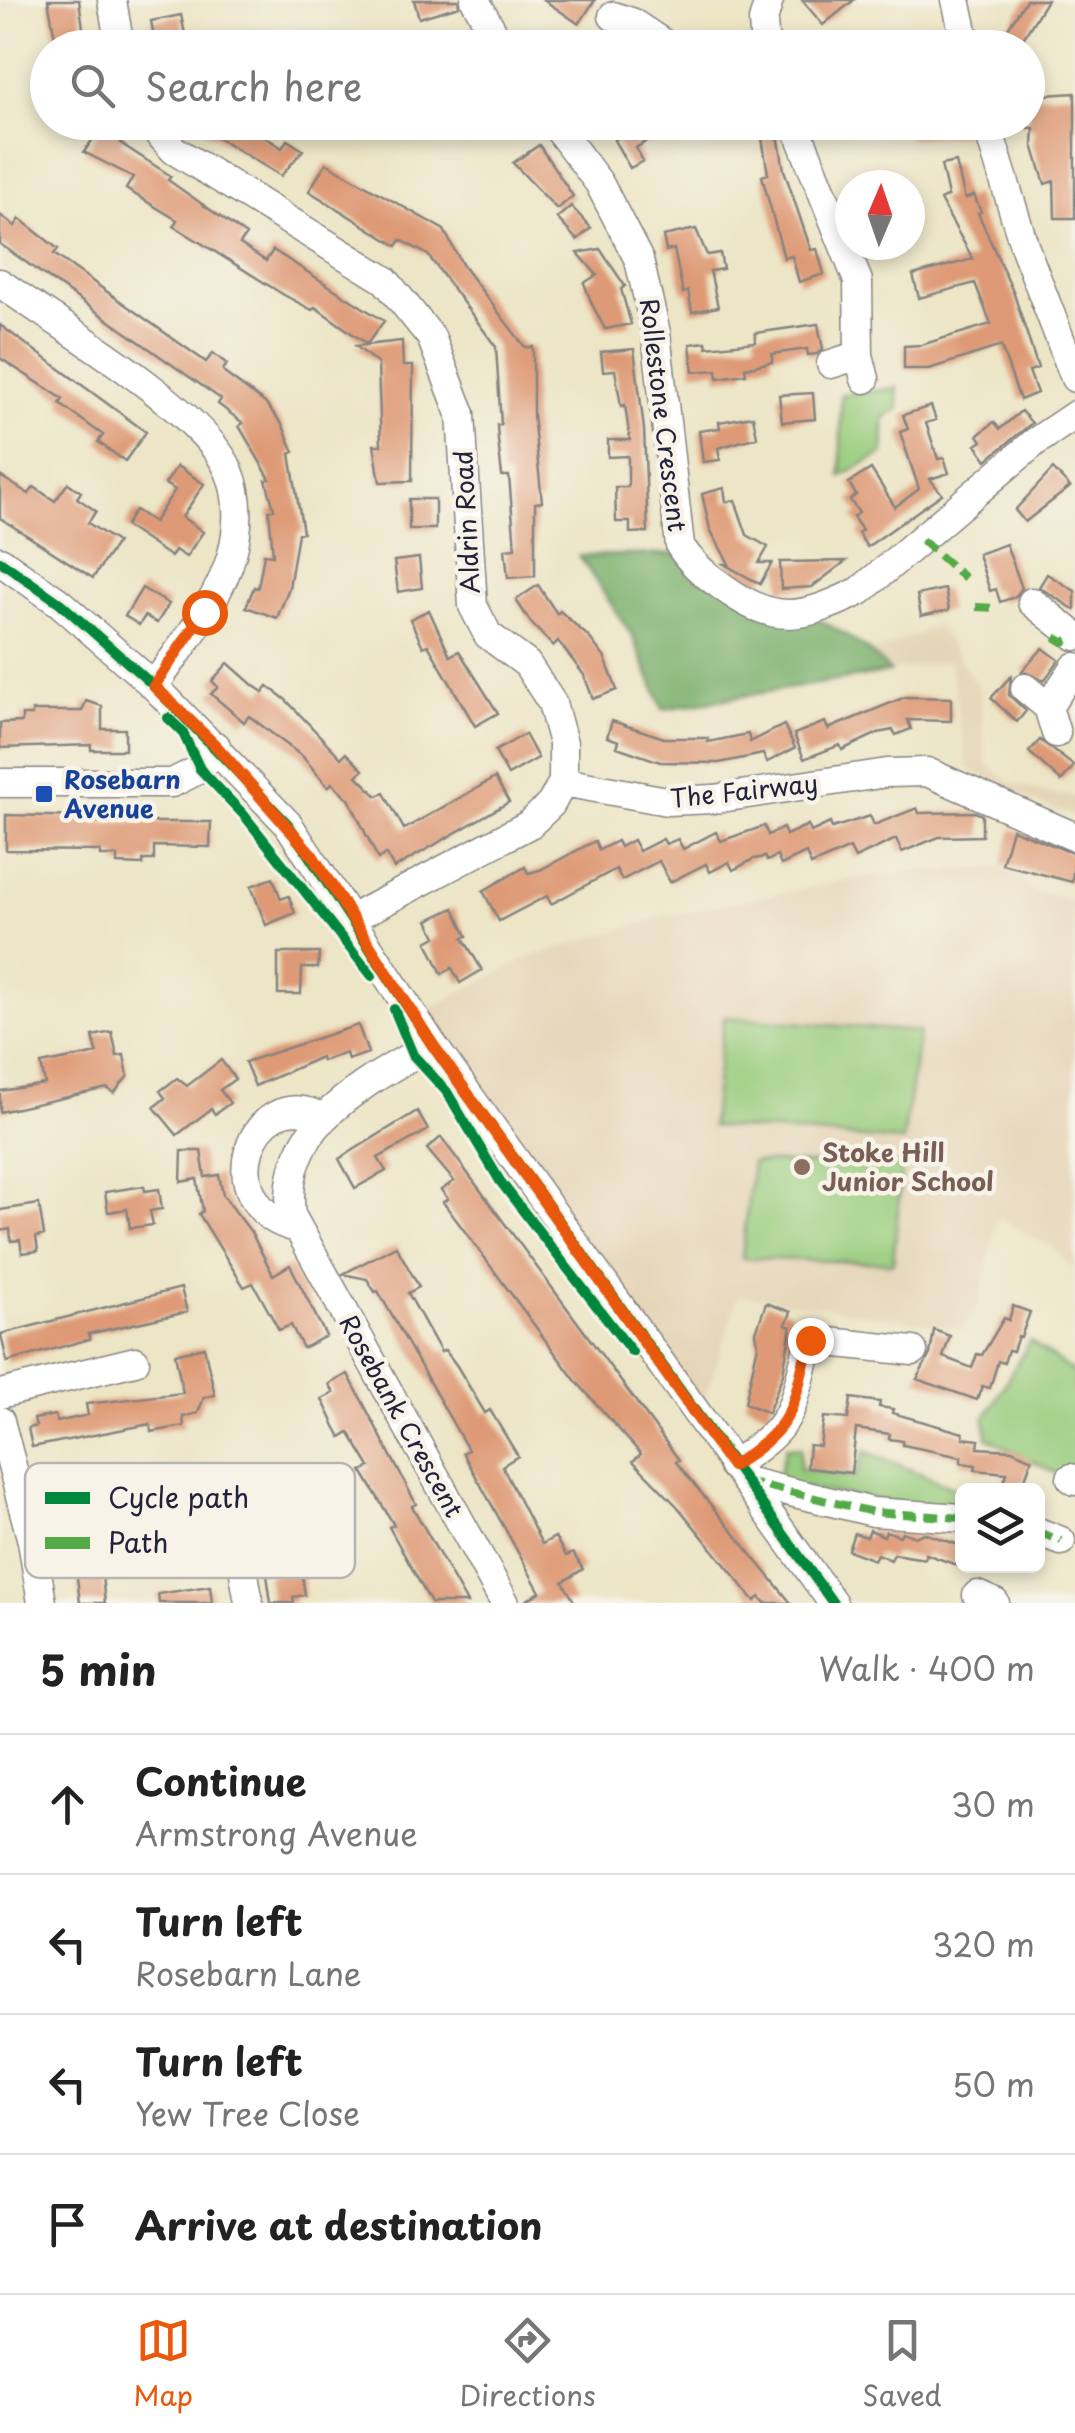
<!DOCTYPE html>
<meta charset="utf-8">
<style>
:root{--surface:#fff;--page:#f2f2f2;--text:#222;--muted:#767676;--line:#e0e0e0;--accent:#ea580c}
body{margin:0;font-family:"Playpen Sans",sans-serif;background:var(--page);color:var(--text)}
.controls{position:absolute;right:30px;bottom:30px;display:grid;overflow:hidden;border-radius:15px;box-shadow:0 5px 15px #0003}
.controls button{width:90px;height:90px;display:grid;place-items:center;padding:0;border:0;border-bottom:2px solid var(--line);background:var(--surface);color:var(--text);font:50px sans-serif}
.compass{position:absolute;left:835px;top:170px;width:90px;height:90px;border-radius:50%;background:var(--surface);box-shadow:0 5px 15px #0003;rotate:2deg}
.stop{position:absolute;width:30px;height:30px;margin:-22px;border:8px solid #ea580c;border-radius:50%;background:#fff}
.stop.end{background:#ea580c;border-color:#fff;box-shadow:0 2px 10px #0008}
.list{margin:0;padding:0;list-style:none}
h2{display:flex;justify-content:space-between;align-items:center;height:130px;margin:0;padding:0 40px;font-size:42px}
h2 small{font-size:32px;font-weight:400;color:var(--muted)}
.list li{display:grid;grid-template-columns:65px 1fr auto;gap:30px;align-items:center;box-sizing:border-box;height:140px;padding:0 40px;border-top:2px solid var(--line)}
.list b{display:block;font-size:38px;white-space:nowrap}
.list p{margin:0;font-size:32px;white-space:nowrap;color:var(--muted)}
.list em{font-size:32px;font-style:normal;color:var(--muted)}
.icon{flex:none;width:55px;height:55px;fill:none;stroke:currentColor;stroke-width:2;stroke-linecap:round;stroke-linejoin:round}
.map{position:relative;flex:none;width:1075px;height:1603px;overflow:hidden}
.search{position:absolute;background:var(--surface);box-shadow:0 5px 15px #0003;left:30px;right:30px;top:30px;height:110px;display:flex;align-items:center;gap:25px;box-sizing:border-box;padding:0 35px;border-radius:55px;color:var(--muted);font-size:38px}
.sheet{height:690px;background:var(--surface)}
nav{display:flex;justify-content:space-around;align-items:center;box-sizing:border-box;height:140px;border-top:2px solid var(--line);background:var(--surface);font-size:28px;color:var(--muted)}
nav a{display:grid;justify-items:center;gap:5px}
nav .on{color:var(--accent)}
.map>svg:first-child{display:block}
.built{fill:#e5d5b7}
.green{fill:#98cc7d;stroke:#5d775c;stroke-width:2.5}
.forest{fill:#7ab06c;stroke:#4e6954;stroke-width:2.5}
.building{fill:#de9a76}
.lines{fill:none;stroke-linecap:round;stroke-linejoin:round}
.minor-casing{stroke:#878480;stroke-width:31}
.minor{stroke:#fff;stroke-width:28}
.quiet{stroke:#53aa46;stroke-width:8;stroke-dasharray:15 8;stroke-linecap:butt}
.cycleway-casing{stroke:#f7f3e8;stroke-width:16}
.cycleway{stroke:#00873e;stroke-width:10}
.route{stroke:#ea580c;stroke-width:12}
.transit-dot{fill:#1a4fb4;stroke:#f7f3e8;stroke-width:4}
.education-dot{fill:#8d6e63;stroke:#f7f3e8;stroke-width:4}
.labels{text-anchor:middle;stroke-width:9;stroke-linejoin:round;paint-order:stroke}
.street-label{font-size:25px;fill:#22223b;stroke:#f7f3e8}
.transit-label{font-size:25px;font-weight:bold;fill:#164399;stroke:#f7f3e8;text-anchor:start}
.education-label{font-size:25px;font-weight:bold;fill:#785e54;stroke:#f7f3e8;text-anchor:start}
.key{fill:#f7f3e8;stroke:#b7b4b4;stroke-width:2.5}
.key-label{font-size:28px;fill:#22223b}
</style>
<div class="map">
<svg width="1075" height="1603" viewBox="0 0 1075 1603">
<rect width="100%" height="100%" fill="#f7f3e8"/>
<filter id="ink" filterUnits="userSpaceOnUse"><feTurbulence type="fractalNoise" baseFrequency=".01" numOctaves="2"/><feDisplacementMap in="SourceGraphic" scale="20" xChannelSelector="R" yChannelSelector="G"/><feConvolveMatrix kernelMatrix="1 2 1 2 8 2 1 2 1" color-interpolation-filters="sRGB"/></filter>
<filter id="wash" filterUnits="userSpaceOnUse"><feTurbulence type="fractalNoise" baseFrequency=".0048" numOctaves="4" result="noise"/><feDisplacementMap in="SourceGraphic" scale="40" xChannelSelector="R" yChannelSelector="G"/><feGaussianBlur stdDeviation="2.25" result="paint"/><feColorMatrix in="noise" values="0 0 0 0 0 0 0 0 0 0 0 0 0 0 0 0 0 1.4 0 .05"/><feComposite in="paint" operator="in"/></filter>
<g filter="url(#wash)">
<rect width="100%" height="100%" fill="#ece5c6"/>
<path class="built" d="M694,553l180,100 63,-28 42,63 8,77 21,15 34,13 33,4v19l-37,-12 -70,-36 -19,-107 -286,48 -30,-72 -54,-81z
M1004,867l29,24 42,10v368l-24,-22 -54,-30 -18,88 -17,24 -223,-35 -38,115 -276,-398 102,-53 139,-42 220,-43z"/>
<path class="green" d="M897,388l2,20 -15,10v35l-43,23v-82z
M724,1017l195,15 -16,109 -192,-15z
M752,1162l150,5 -9,96 -151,-5z
M1030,1341l45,33v91l-14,11 -74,-39 -2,-19z
M786,1447l15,1 -1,21 55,8 10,-26 97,40v22l-186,-29z"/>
<path class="forest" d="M677,554l6,6c61,28 164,60 207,112l-227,37 -30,-72 -54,-81z"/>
<g id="blocks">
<path class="building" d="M48,0h31l7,48h-29z
M414,0h44l1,6 -40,12z
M544,0h51l-16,24z
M802,0h52l-31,25z
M1026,0h21l-29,47 -17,-8z
M181,15l4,19 -9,1 3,13h-16l-2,-13 -7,2 -3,-16z
M1075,93v125h-20l-1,-37 -9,3 -12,-39 1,-17h-6v-26l1,-6z
M192,122h62l-3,6 31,20 5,-8 16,10 -22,26z
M628,122h48l-40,26 7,13 -13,7 -16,-28 18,-10z
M718,122h48l-1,9 12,-2 7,41 27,80 6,-1 7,25 -25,8 -7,-26 -8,2 -22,-82 6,-2 -6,-36 -45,-5z
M906,122h57l1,12 -56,5z
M104,123l20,14 -4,6 51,33 -3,4 78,55 -6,9 26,17 7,-11 111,71 -17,23 -52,-37 -3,3 -28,-15 -110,-69 3,-6 -51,-31 7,-12 -49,-25z
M539,145l34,51 -16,13 -44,-46z
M956,162l9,37 9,-4 7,17 -3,1 36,81 24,74 -9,3 8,22 -17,7 -19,-54 -72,23h-25v-23l17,-1 70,-21 -16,-41 -56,15 -6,-23 60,-16 -33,-59 8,-4 -7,-31z
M326,163l118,67 19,36 62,81h8v68l9,87 -7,1v73l-27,2 -3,-29 10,-1 -6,-72h-7l-4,-36 -1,-15h4l-5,-78 -68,-92 -27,-15 -4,6 -88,-55z
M571,206l20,22 -14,12 -20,-22z
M0,215l15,11 5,-7 38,30 -4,5 152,108 7,-9 14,11 -4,6 4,5 38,28 17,21 12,28 -4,2 13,78 -5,1 -9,55 -12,30 -31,-11 8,-20 4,1 6,-34 9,1 -4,-45 5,-1 -8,-29 4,-1 -31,-53 4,-3 -25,-19 3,-5 -221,-155z
M696,229l11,26 13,-2 3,16 -13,2 8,36 -26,5 -4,-21 -5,2 -9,-44 -8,2 -3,-15z
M600,249l25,37 -4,3 10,35 -26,5 -13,-25 -8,-21 13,-8 -19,-22z
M818,324l5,25 -6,5 -9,1 -1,-6 -35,5v8l-27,6 1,6 -28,4 -1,-8 -24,2 -3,-28 16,-2 1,5 49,-5 -1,-9z
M0,325l146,107 -21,29 -27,-19 5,-7 -43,-31 3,-5 -63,-41z
M402,341l1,25h10l-1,115 -32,1 -6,-37h7l-3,-81 -22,-18z
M634,349l10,80 4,103 -18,1v-11h-14l-1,-35h13v-31l-20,1v-17h22l-5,-35 -4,1 -6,-36 -12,1 -2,-19z
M813,393l2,26 -33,3 -3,-27z
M931,406l5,14 -10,3 12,36 6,-1 5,15 -19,6 12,15 -75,53 -9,-14 4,-3 -9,-13 6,-4 -9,-13 6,-5 -7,-12 22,-14 24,38 24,-18 -19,-57 8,-3 -5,-14z
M1021,411l11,12 -45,37 -11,-15 6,-4 -4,-6 16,-13 6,7z
M753,416l4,21 -39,11 2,12 -17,2 -4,-31 21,-3 -1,-6z
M177,466l27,18 -22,33 21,15 -17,25 -11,-7 -4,7 -46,-31 10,-16 19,12 21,-32 -10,-6z
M1053,469l17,18 -45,35 -10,-12z
M0,476l29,18 5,-7 21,14 13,-18 13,9 -4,6 19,13 -8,12 29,19 -24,36 -93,-60z
M724,488l2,14 9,-2 12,35 21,12 -9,16h13l-12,21 -36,-20h5l-19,-35 -8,-35z
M409,499h26v30h-26z
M1006,544l16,44 -7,9 -15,5 -4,-13 -6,2 -12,-37z
M419,558l3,30 -24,4 -4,-31z
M846,561l-34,26 -31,2 -1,-27z
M1047,574l28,17v19l-36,-23z
M538,585l19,29 3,-3 29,26 16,21 12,32 -24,9 -9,-24 -26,-34 -5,5 -22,-23 -15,-23z
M142,588l27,16 -12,19 -12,-7 -6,9 -14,-9z
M945,589l4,21 -28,6 -4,-21z
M429,610l21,46 9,-5 39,62 -23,13 -47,-81 -5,2 -13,-28z
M1043,648l16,12 -15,21 -22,-10z
M228,663l26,23 9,6 5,-6 18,14 55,58 5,-5 17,17 -6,6 20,20 7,-3 20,36 91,-51 14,24 -115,66 -8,-14 -8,5 -29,-60 -17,-16 -4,4 -25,-30 -54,-41 -5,6 -33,-28 7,-7 -6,-6z
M1011,676l-2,19 17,16 -9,11 -26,-24z
M905,697l46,1v23l-43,-1 3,9 -15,6 -3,-5 -15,3 -36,17 -2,-5 -36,14 -10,-25 31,-12 3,7z
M86,701l16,5v23h23v21h-34v-5l-91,3v-25l22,-1v-7h10v-4h50z
M612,721l52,17h44v4l40,-8 2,8 34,-17 11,23 -28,14 -4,-8 -44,9 -59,-1 -43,-15 2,-6 -12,-4z
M525,734l13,24 -30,17 -13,-24z
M1040,740l34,26 -13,15 -32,-29z
M917,808l2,5 56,-1 7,3v21l-43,1 -37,15 -6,-13 -41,19 -5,-10 -39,17 -5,-12 -25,12 -4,-9 -10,5 -2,-4 -11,2 -21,11 -4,-8 -19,10 -4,-8 -36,18 -11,-21 -37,19 -6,-11 -65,35 -4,-8 -48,25 -16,-30 42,-24 3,6 12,-3 55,-29 4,9 18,-9 3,6 13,-7 6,11 24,-12 3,5 12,-5 5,10 33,-17 5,9 43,-15 4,9 15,-7 3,7 22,-10 3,7 19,-9 2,5 38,-12 4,9z
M6,815l79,2 8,5h118l-1,25 -56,-1v14h-11v5l-26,-1v-8h-17v-5l-94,-1z
M1012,829l63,25 -3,28 -70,-18z
M273,878l8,21 8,-3 6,17 -29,12 -15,-39z
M454,908l13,28 -4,2 19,32 -22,13 -8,-15 -10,6 -15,-32 9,-5 -8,-17z
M278,953h41l-1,15h-16l-1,26h-23z
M358,1025l10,28 -20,7 -2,-7 -24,8 -1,-4 -66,29 -10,-24z
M112,1032l5,24 7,-1 4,21 -14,17 -7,-5 -107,24v-21l45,-7 -4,-20 56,-11 -4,-17z
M221,1060l14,19 -15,11 10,13 -15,11 -4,-5 -34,26 -23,-28 11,-9 -5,-7 17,-13 10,8z
M417,1111l11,19 -50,28 8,13 -31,17 -16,-29z
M441,1137l238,323 -3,2 115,141h-26l-5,-6 -5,4 -78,-95 -44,-45 8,-7 -66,-74 -132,-178 5,-3 -7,-9 13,-9 -27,-32z
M182,1151h19l4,26 14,-2 4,20 28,37 22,43 17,-10 36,71 -23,12 -12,-23 -12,5 -26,-47 -9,4 -45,-73 4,-3 -6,-32 -16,3z
M144,1186l1,5 14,-2 3,20 -12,2 3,14 -23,3 -3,-19 -19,3 -3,-20z
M39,1204l5,31 -8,2 2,14 -16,2 -2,-13 -9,1 -1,-12 -10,2v-21z
M396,1246l23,41 -11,6 33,59 4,-2 12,16 28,47 5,-3 28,46 -16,10 40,78 13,-7 11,19 7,-3 10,16 -20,13 12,21h-53l18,-11 -77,-139 5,-3 -90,-159 -3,1 -8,-13 -24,-5z
M181,1288l6,24 -99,22 2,5 -83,23 -6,-28z
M766,1303l25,9 -5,13 5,2 -8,47 -15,39 -23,-10 13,-58 -2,-13z
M1013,1306l17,6 -9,25 -3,-1 -5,15 -5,-1 -4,13 -6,-2 -8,27 -8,-2 -5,14 -60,-21 13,-25 4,-24 16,6 -7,21 29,11 5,-14 5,1 22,-37 5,2z
M204,1347l11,48 -11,2 -6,16 -15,4 1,9 -33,6 -1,-8 -118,23 -4,-19 8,-2 -2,-7 21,-4 2,7 31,-7 -2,-11 97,-11 -8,-39z
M348,1374l68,130 -4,2 55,97h-36l-42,-76 5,-2 -32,-54 8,-4 -21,-35 -8,5 -6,-11 -13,-27 12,-6 -5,-9z
M851,1398l29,4 -1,5 14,2 -1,4 71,20v5l16,2 -1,8 34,2 20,9 -11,31h-20l6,-17 -32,-3 1,-5 -15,-2v-6l-58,-12v-4l-14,-2 1,-5 -34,-5 -5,44 -44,-5 2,-23 11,1 4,-29 24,2z
M94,1479l2,20h-6l4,48h5l6,56h-25l-9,-77 -18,1 -1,-18h-8l-1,-20 2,-7z
M870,1530l14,6 2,-5 14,5 2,-4 13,5 9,-4 38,13v21l-36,-13 -1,5 -31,-5 -3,6 -14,-6 -3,6 -26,-10 6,-17 13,4z
M300,1560l5,35 -12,2 1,6h-23l-4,-28 8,-1 -1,-10z
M210,1586l2,17h-53l-1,-9z"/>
</g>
</g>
<g filter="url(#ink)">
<use href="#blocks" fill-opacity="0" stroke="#878480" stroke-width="2.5"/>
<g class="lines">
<g class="minor-casing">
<path id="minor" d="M112,0l8,48
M475,0l27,48
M956,0l11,48
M613,16l18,6 39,26
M765,48l-2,-27 6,-21
M148,122l26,28 211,130 46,57 30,77 12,192 15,29 39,29 25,39 11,40v39l-12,22 -21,20 -179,95
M553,122l46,61 40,77 17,73 24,213c11,17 23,27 40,39 54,40 80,35 140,6l175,-149 40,-27
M794,122l64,159 1,74 6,24
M986,122l39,126 50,130
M0,283c57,41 205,128 229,188 11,25 10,57 3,83 -13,48 -51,92 -78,132
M831,364l28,-9
M0,561l60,42 94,83 134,138 144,220 401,559
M1032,602l43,34
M1025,688l23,19
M1056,733l-8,-26 27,-40
M563,782l104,19 47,-2 173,-26 40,-1 148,65
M0,783h172l28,-14 16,-23
M432,1044c-69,41 -152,79 -141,171l214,388
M297,1228c-90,-21 -46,-150 26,-110
M0,1394l135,-33
M0,1421l32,120 10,62
M732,1465c66,-42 58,-53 78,-125l103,11
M1071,1478l4,3
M745,1481l128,31 89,6
M1038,1532l23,9
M243,1568l6,35
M977,1595l18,8"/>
</g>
<use href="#minor" class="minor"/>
<path class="quiet" d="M922,540l43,38
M976,607l23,1
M1055,637l8,5 12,-4
M745,1481l128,31 89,6
M1038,1532l23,9"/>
<g class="cycleway-casing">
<path id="cycleway" d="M0,561l60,42 94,83 134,138 144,220 401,559
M168,718l14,13 18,38 44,46 128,161
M394,1009l19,46 34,37 53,89 132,171"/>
</g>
<use href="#cycleway" class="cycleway"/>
</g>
</g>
<g class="lines" filter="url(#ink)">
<path class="route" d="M204,612l-50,74 62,60 96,109 120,189 300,422c66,-43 58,-54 78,-126"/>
</g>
<rect class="transit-dot" x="34" y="784" width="20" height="20" rx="5"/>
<circle class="education-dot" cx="802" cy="1167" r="10"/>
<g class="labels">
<g class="street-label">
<text transform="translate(663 415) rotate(83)" y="9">Rollestone Crescent</text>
<text transform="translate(467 522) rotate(-93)" y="9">Aldrin Road</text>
<text transform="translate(744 791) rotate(-6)" y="9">The Fairway</text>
<text transform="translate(401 1416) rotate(61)" y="9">Rosebank Crescent</text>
</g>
<g class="transit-label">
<text x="64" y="789">Rosebarn<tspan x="64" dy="29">Avenue</tspan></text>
</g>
<g class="education-label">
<text x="822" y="1162">Stoke Hill<tspan x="822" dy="29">Junior School</tspan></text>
</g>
</g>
<rect x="25" y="1463" width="330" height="115" rx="15" class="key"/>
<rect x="45" y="1492" width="45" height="12" fill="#00873e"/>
<rect x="45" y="1537" width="45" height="12" fill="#53aa46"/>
<g class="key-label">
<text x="108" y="1508">Cycle path</text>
<text x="108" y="1553">Path</text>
</g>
</svg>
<div class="controls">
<button><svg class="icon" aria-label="layers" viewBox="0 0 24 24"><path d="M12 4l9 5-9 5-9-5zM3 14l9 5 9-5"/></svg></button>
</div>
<svg class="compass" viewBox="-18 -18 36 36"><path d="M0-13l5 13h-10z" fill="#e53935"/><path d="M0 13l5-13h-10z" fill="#767676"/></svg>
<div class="stop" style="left:204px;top:612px"></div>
<div class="stop end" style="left:810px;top:1340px"></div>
<div class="search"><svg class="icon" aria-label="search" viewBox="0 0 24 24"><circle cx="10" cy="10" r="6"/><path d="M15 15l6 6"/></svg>Search here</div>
</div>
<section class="sheet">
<h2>5 min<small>Walk · 400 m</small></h2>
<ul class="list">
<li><svg class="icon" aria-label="ahead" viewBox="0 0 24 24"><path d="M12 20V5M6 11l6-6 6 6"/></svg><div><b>Continue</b><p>Armstrong Avenue</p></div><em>30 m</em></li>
<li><svg class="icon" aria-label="left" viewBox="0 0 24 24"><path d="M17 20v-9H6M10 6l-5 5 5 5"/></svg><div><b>Turn left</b><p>Rosebarn Lane</p></div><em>320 m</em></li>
<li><svg class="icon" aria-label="left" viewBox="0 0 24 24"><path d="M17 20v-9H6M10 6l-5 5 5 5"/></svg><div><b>Turn left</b><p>Yew Tree Close</p></div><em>50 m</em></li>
<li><svg class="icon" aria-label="arrive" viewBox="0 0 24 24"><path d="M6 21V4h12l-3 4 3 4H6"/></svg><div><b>Arrive at destination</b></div></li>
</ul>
</section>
<nav>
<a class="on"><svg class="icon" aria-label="map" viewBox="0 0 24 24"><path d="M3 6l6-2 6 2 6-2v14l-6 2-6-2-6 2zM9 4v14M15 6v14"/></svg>Map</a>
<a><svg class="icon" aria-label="directions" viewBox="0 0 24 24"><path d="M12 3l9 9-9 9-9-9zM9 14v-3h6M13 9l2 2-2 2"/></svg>Directions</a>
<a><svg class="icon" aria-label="saved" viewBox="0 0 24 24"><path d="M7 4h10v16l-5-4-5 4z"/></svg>Saved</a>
</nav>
